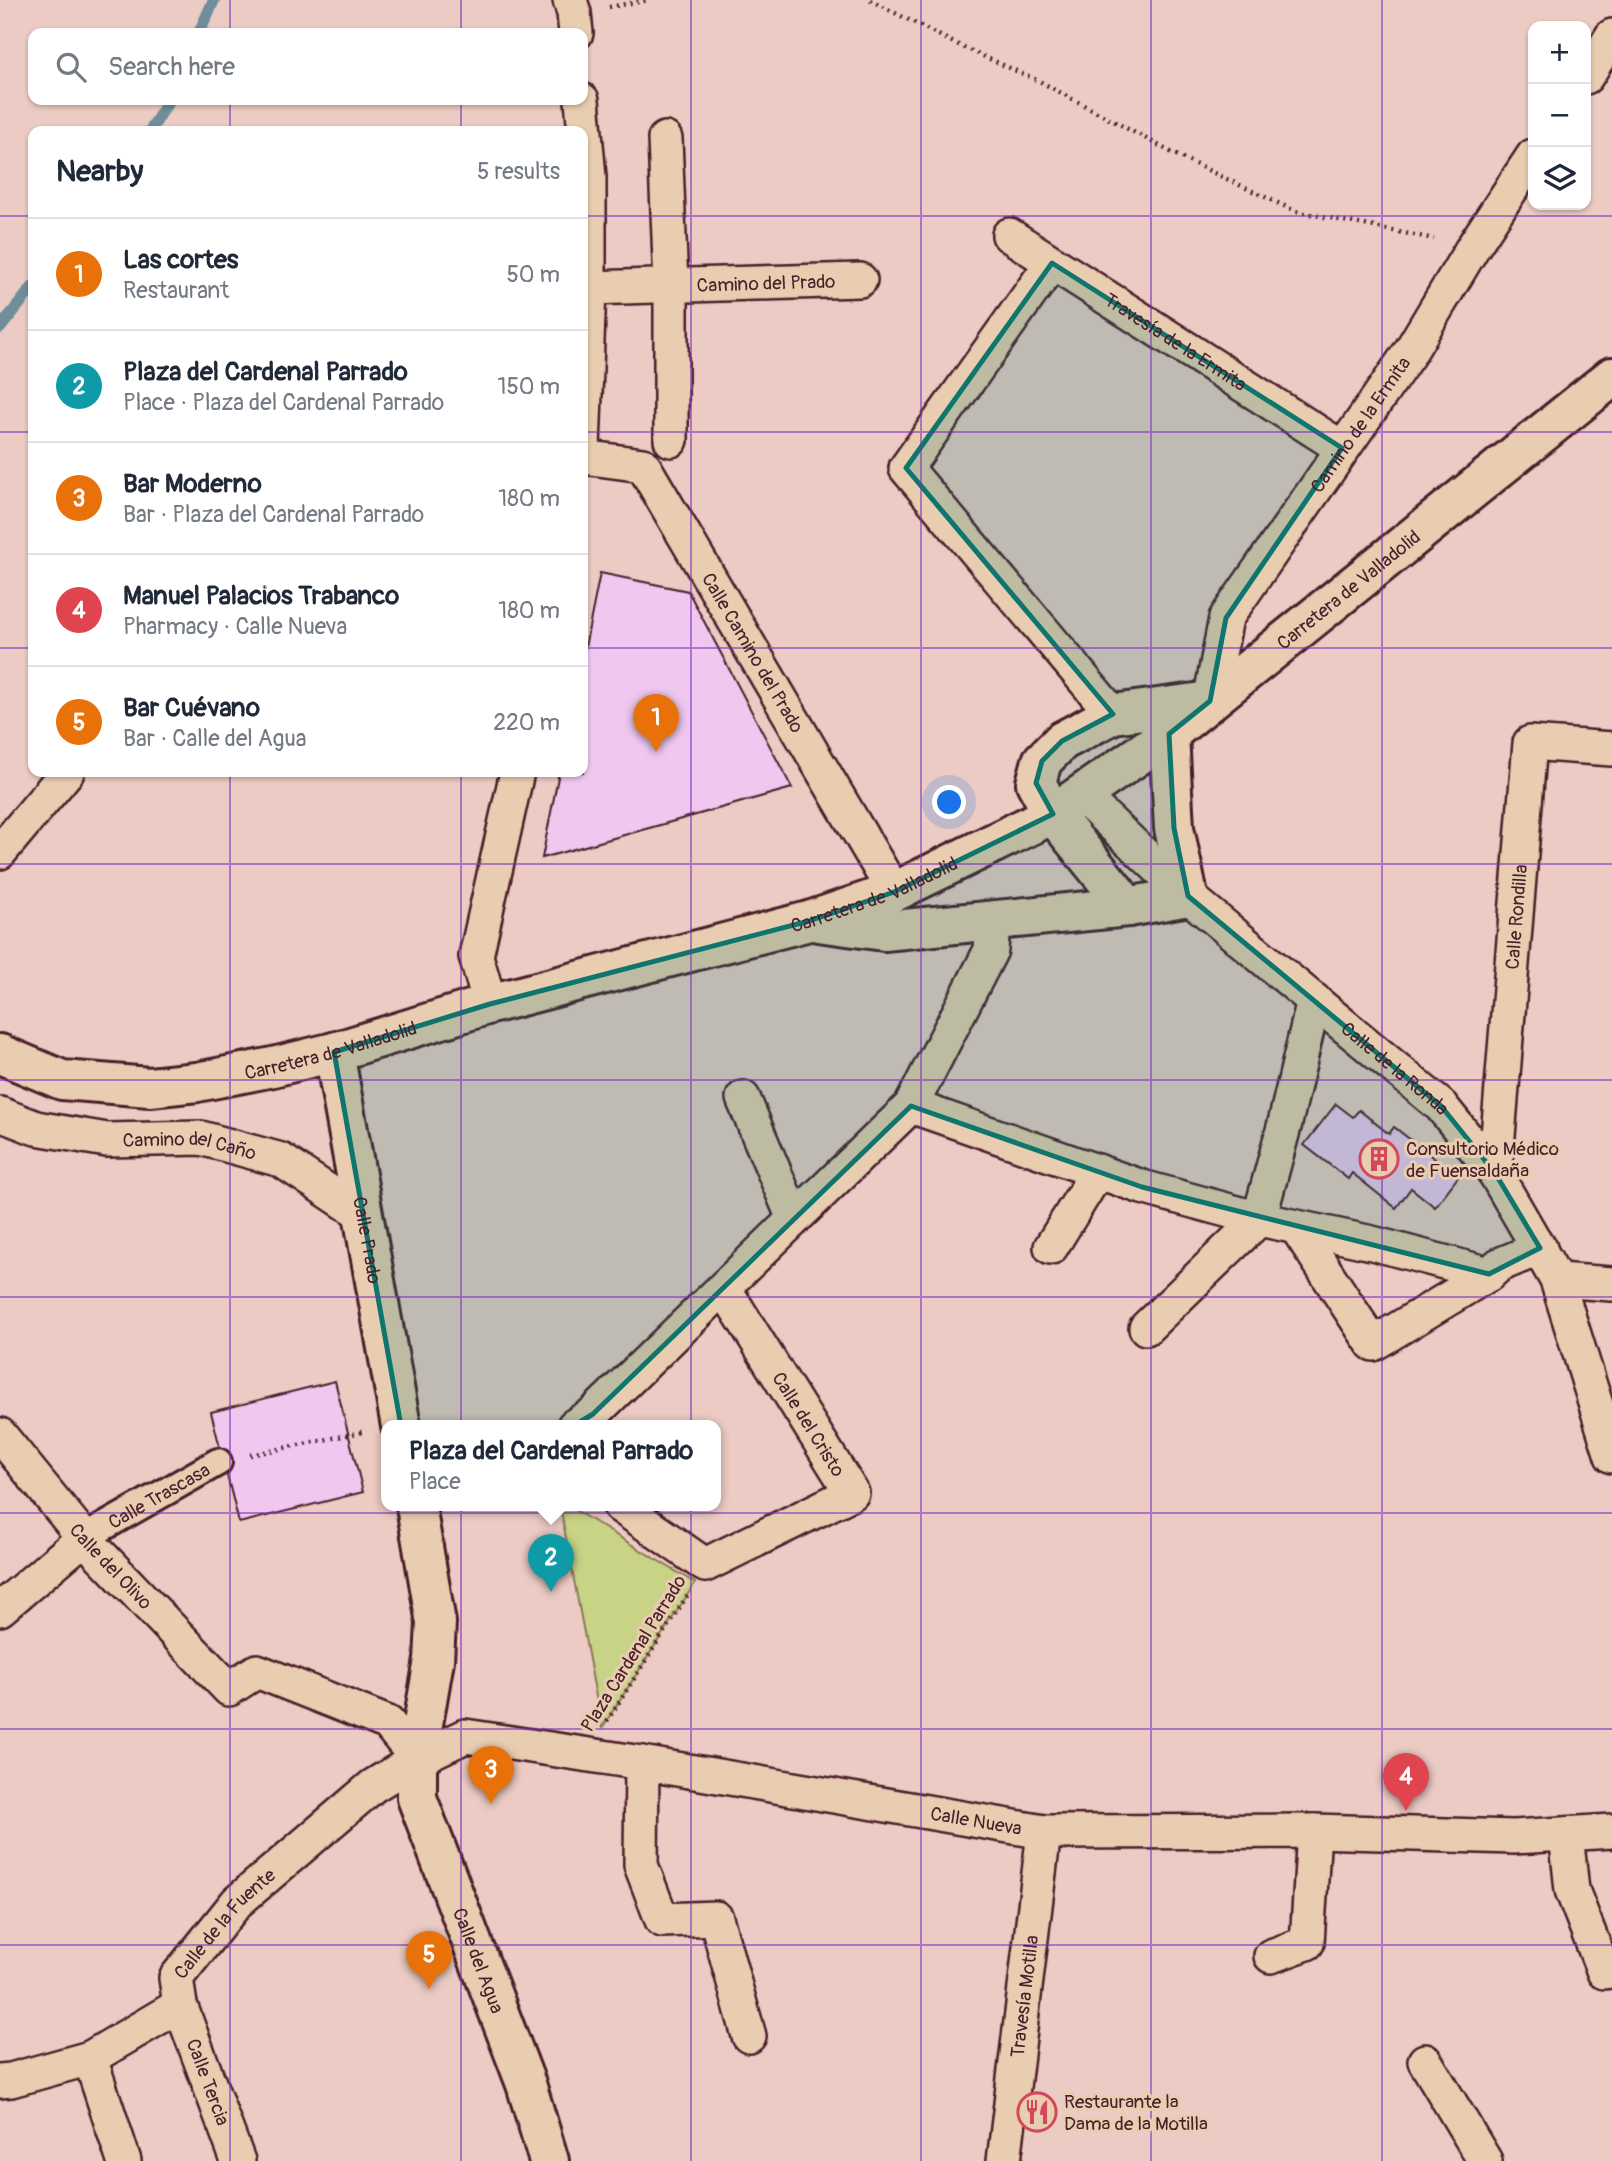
<!DOCTYPE html>
<meta charset="utf-8">
<style>
:root{--surface:#fff;--page:#f2f2f3;--text:#1f2937;--muted:#747a83;--line:#e0e1e3;--accent:#111827}
body{margin:0;font-family:Pangolin,sans-serif;background:var(--page);color:var(--text)}
.controls{position:absolute;right:21px;top:21px;display:grid;overflow:hidden;border-radius:14px;box-shadow:0 2px 5px #0004}
.controls button{width:63px;height:63px;display:grid;place-items:center;padding:0;border:0;border-bottom:2px solid var(--line);background:var(--surface);color:var(--text);font:35px sans-serif}
.you{position:absolute;left:950px;top:803px;width:24px;height:24px;margin:-18px;border:5px solid #fff;border-radius:50%;background:#1a73e8;box-shadow:0 0 0 10px #1a73e833}
.badge{display:grid;place-items:center;width:46px;height:46px;border-radius:50%;background:var(--accent);color:#fff;font-size:23px;font-weight:700}
.pin{position:absolute;translate:-50% -58px;filter:drop-shadow(0 2px 4px #0008)}
.pin::after{content:'';position:absolute;top:37px;width:24px;height:21px;background:inherit;clip-path:polygon(0 0,100% 0,50% 100%)}
.popup{position:absolute;left:381px;top:1420px;width:340px;height:91px;box-sizing:border-box;display:grid;place-content:center;border-radius:14px;background:var(--surface);filter:drop-shadow(0 2px 5px #0005);font-size:23px;white-space:nowrap;color:var(--muted)}
.popup b{font-size:26px;color:var(--text)}
.popup::after{content:'';position:absolute;left:50%;top:100%;margin-left:-14px;border:14px solid transparent;border-top-color:var(--surface)}
.list{margin:0;padding:0;list-style:none}
h2{display:flex;justify-content:space-between;align-items:center;height:91px;margin:0;padding:0 28px;font-size:30px}
h2 small{font-size:23px;font-weight:400;color:var(--muted)}
.list li{display:grid;grid-template-columns:46px 1fr auto;gap:21px;align-items:center;box-sizing:border-box;height:112px;padding:0 28px;border-top:2px solid var(--line)}
.list b{display:block;font-size:26px;white-space:nowrap}
.list p{margin:0;font-size:23px;white-space:nowrap;color:var(--muted)}
.list em{font-size:23px;font-style:normal;color:var(--muted)}
.icon{flex:none;width:38px;height:38px;fill:none;stroke:currentColor;stroke-width:2;stroke-linecap:round;stroke-linejoin:round}
.map{position:relative;flex:none;width:1612px;height:2161px;overflow:hidden}
.search{position:absolute;background:var(--surface);box-shadow:0 2px 5px #0004;left:28px;top:28px;width:560px;height:77px;display:flex;align-items:center;gap:18px;box-sizing:border-box;padding:0 24px;border-radius:14px;color:var(--muted);font-size:26px}
.panel{position:absolute;background:var(--surface);box-shadow:0 2px 5px #0004;left:28px;top:126px;width:560px;height:651px;border-radius:14px}
.map>svg:first-child{display:block}
.green{fill:#c8d386;stroke:#897958;stroke-width:2}
.lines{fill:none;stroke-linecap:round;stroke-linejoin:round}
.stream{stroke:#708d9c;stroke-width:12}
.building{fill:#efc7ef;stroke:#4a1f2b;stroke-width:2}
.pedestrian-casing{stroke:#4a1f2b;stroke-width:32}
.minor-casing{stroke:#4a1f2b;stroke-width:38}
.tertiary-casing{stroke:#4a1f2b;stroke-width:44}
.path{stroke:#4a1f2b;stroke-width:4.5;stroke-dasharray:2 5;stroke-linecap:butt}
.pedestrian{stroke:#e9cdb0;stroke-width:26}
.minor{stroke:#e9cdb0;stroke-width:33}
.tertiary{stroke:#e9cdb0;stroke-width:38}
.marked{fill:#0f766e;fill-opacity:0.2;stroke:#0f766e;stroke-width:5;stroke-linejoin:round}
.grid{fill:none;stroke:#7b2cbf;stroke-width:2;stroke-opacity:0.55}
.labels{text-anchor:middle;stroke-width:6;stroke-linejoin:round;paint-order:stroke}
.street-label{font-size:19px;fill:#4a1f2b;stroke:#e9cdb0}
.poi-label{font-size:19px;fill:#4a1f2b;stroke:#e9cdb0;text-anchor:start}
</style>
<div class="map">
<svg width="1612" height="2161" viewBox="0 0 1612 2161">
<rect width="100%" height="100%" fill="#ebcbc3"/>
<filter id="ink" filterUnits="userSpaceOnUse"><feTurbulence type="fractalNoise" baseFrequency=".0143" numOctaves="2"/><feDisplacementMap in="SourceGraphic" scale="14" xChannelSelector="R" yChannelSelector="G"/><feConvolveMatrix kernelMatrix="1 2 1 2 8 2 1 2 1" color-interpolation-filters="sRGB"/></filter>
<g filter="url(#ink)">
<path class="green" d="M560,1506h8l127,77 -93,145z"/>
<g class="lines">
<path class="stream" d="M199,33l15,-33
M150,131l19,-31
M0,328l33,-41"/>
</g>
<path class="building" d="M600,573l88,18 104,197 -250,70 17,-86h24v-115z
M1336,1104l17,13 6,-7 30,24 5,-7 64,50 -23,30 -24,-19 -15,20 -44,-35 -4,6 -44,-34z
M335,1381l28,111 -124,31 -28,-111z"/>
<g class="lines">
<g class="pedestrian-casing">
<g id="pedestrian">
<path id="s1" d="M84,1538l134,-76"/>
</g>
</g>
<g class="minor-casing">
<g id="minor">
<path d="M570,0l4,13 2,20"/>
<path d="M1586,77l26,-41"/>
<path d="M582,100l7,77v111l-6,160"/>
<path d="M665,139l6,147v154"/>
<path id="s2" d="M1009,235l333,213"/>
<path d="M1052,263l-146,205 207,246"/>
<path id="s3" d="M589,288l271,-8"/>
<path id="s4" d="M583,457l60,8 251,427"/>
<path id="s5" d="M1210,701l16,-83 184,-266 63,-105 60,-91"/>
<path id="s6" d="M1080,794l108,102 253,210 54,67 62,107 55,176"/>
<path d="M0,852l67,-80"/>
<path d="M490,1004l-14,-48 41,-184"/>
<path d="M743,1098l51,121"/>
<path d="M911,1106l231,81 117,32 113,24 117,31 10,-9 41,-17"/>
<path id="s7" d="M0,1114l36,14 71,12 94,-2 80,22 83,55"/>
<path id="s8" d="M1495,1173l35,-430 82,6"/>
<path d="M1297,1228l76,116 116,-70"/>
<path d="M1051,1247l47,-76"/>
<path d="M1557,1280l55,4"/>
<path d="M1146,1328l113,-109 26,-96 29,-123"/>
<path d="M574,1426l19,-12 318,-308 80,-156 2,-31"/>
<path id="s9" d="M0,1435l84,103 145,151 28,-18 131,52 29,36"/>
<path d="M620,1506l85,59 147,-72 -128,-205"/>
<path d="M0,1609l84,-71"/>
<path d="M642,1763l-1,102 21,55 54,-2 33,118"/>
<path d="M1566,1834l6,56 32,82 8,-1"/>
<path d="M1271,1956l36,-13 7,-112"/>
<path id="s10" d="M180,2005l58,156"/>
<path d="M90,2058l34,103"/>
<path d="M1425,2061l60,100"/>
<path id="s11" d="M0,2081l11,-1 79,-22 90,-53 -4,-27 61,-76 136,-116 44,-27 48,-23 177,27 402,69 270,-1 200,6 98,-6"/>
<path id="s12" d="M1004,2161l40,-329"/>
</g>
</g>
<g class="tertiary-casing">
<g id="tertiary">
<path d="M1128,907l-75,-93 -17,-31 6,-22 20,-20 51,-27 97,-13"/>
<path d="M818,922l66,9 244,-24 60,-11 -14,-68 -5,-94"/>
<path id="s13" d="M334,1052l67,374"/>
<path id="s14" d="M0,1054l62,26 88,7 47,-5 76,-15 61,-15 156,-48 319,-83 85,-29 159,-78 116,-80 443,-357"/>
<path id="s15" d="M416,1506l20,117 -2,37 -17,99v39l109,286 23,77"/>
</g>
</g>
<path class="path" d="M870,0l84,43 87,39 139,75 115,54 139,28
M609,7l40,-7
M250,1455l112,-23
M607,1721l80,-125"/>
<use href="#pedestrian" class="pedestrian"/>
<use href="#minor" class="minor"/>
<use href="#tertiary" class="tertiary"/>
</g>
</g>
<path class="marked" d="M1052,263l290,185 -116,170 -16,83 -41,33 5,94 14,68 253,210 54,67 45,75 -51,26 -347,-87 -231,-81 -318,308 -57,35 -123,44 -79,-441 156,-48 319,-83 85,-29 159,-78 -17,-31 6,-22 20,-20 51,-27 -207,-246z"/>
<path class="grid" d="M230,0v33M461,0v33M691,0v2161M921,0v2161M1151,0v2161M1382,0v2161M230,100v31M461,100v31M0,216h33M583,216h1029M0,432h33M583,432h1029M0,648h33M583,648h1029M230,772v1389M461,772v1389M0,864h1612M0,1080h1612M0,1297h1612M0,1513h1612M0,1729h1612M0,1945h1612"/>
<defs>
<g id="building-ring" transform="scale(2.0125)"><circle r="9.5" fill="#e9cdb0" stroke="#d1495b" stroke-width="1.5"/><path d="M-4-6H4V6H1V3H-1V6H-4ZM-2.5-4.3h1.7v1.8h-1.7ZM.8-4.3h1.7v1.8H.8ZM-2.5-1h1.7V.8h-1.7ZM.8-1h1.7V.8H.8Z" fill="#d1495b"/></g>
<g id="restaurant-ring" transform="scale(2.0125)"><circle r="9.5" fill="#e9cdb0" stroke="#d1495b" stroke-width="1.5"/><path d="M-5-6h1v4h1v-4h1v4h1v-4h1v5L-1.5 .5V6h-2V.5L-5-1ZM5-6V6H3V1.5H1.5Q1.5-4 5-6Z" fill="#d1495b"/></g>
</defs>
<g fill-rule="evenodd">
<use href="#building-ring" x="1379" y="1159"/>
<use href="#restaurant-ring" x="1037" y="2112"/>
</g>
<g class="labels">
<g class="street-label">
<text dy="7" stroke="none"><textPath href="#s3" startOffset="177">Camino del Prado</textPath></text>
<text dy="7" stroke="none"><textPath href="#s2" startOffset="198">Travesía de la Ermita</textPath></text>
<text dy="7" stroke="none"><textPath href="#s5" startOffset="320">Camino de la Ermita</textPath></text>
<text dy="7" stroke="none"><textPath href="#s14" startOffset="1474">Carretera de Valladolid</textPath></text>
<text dy="7" stroke="none"><textPath href="#s4" startOffset="278">Calle Camino del Prado</textPath></text>
<text dy="7" stroke="none"><textPath href="#s14" startOffset="906">Carretera de Valladolid</textPath></text>
<text dy="7" stroke="none"><textPath href="#s8" startOffset="257">Calle Rondilla</textPath></text>
<text dy="7" stroke="none"><textPath href="#s14" startOffset="340">Carretera de Valladolid</textPath></text>
<text dy="7" stroke="none"><textPath href="#s6" startOffset="418">Calle de la Ronda</textPath></text>
<text dy="7" stroke="none"><textPath href="#s7" startOffset="194">Camino del Caño</textPath></text>
<text dy="7" stroke="none"><textPath href="#s13" startOffset="191">Calle Prado</textPath></text>
<text transform="translate(809 1424) rotate(58)" y="7">Calle del Cristo</text>
<text dy="7" stroke="none"><textPath href="#s1" startOffset="86">Calle Trascasa</textPath></text>
<text dy="7" stroke="none"><textPath href="#s9" startOffset="172">Calle del Olivo</textPath></text>
<text transform="translate(633 1653) rotate(-58)" y="7">Plaza Cardenal Parrado</text>
<text dy="7" stroke="none"><textPath href="#s11" startOffset="1124">Calle Nueva</textPath></text>
<text dy="7" stroke="none"><textPath href="#s11" startOffset="298">Calle de la Fuente</textPath></text>
<text dy="7" stroke="none"><textPath href="#s15" startOffset="469">Calle del Agua</textPath></text>
<text dy="7" stroke="none"><textPath href="#s12" startOffset="166">Travesía Motilla</textPath></text>
<text dy="7" stroke="none"><textPath href="#s10" startOffset="82">Calle Tercia</textPath></text>
</g>
<g class="poi-label">
<text x="1406" y="1155">Consultorio Médico<tspan x="1406" dy="22">de Fuensaldaña</tspan></text>
<text x="1064" y="2108">Restaurante la<tspan x="1064" dy="22">Dama de la Motilla</tspan></text>
</g>
</g>
</svg>
<div class="controls">
<button>+</button>
<button>−</button>
<button><svg class="icon" aria-label="layers" viewBox="0 0 24 24"><path d="M12 4l9 5-9 5-9-5zM3 14l9 5 9-5"/></svg></button>
</div>
<div class="you"></div>
<div class="pin badge" style="left:656px;top:752px;background:#e8710a">1</div>
<div class="pin badge" style="left:551px;top:1592px;background:#0f9aa8">2</div>
<div class="popup"><b>Plaza del Cardenal Parrado</b>Place</div>
<div class="pin badge" style="left:491px;top:1804px;background:#e8710a">3</div>
<div class="pin badge" style="left:1406px;top:1811px;background:#e0444e">4</div>
<div class="pin badge" style="left:429px;top:1989px;background:#e8710a">5</div>
<div class="search"><svg class="icon" aria-label="search" viewBox="0 0 24 24"><circle cx="10" cy="10" r="6"/><path d="M15 15l6 6"/></svg>Search here</div>
<section class="panel">
<h2>Nearby<small>5 results</small></h2>
<ul class="list">
<li><span class="badge" style="background:#e8710a">1</span><div><b>Las cortes</b><p>Restaurant</p></div><em>50 m</em></li>
<li><span class="badge" style="background:#0f9aa8">2</span><div><b>Plaza del Cardenal Parrado</b><p>Place · Plaza del Cardenal Parrado</p></div><em>150 m</em></li>
<li><span class="badge" style="background:#e8710a">3</span><div><b>Bar Moderno</b><p>Bar · Plaza del Cardenal Parrado</p></div><em>180 m</em></li>
<li><span class="badge" style="background:#e0444e">4</span><div><b>Manuel Palacios Trabanco</b><p>Pharmacy · Calle Nueva</p></div><em>180 m</em></li>
<li><span class="badge" style="background:#e8710a">5</span><div><b>Bar Cuévano</b><p>Bar · Calle del Agua</p></div><em>220 m</em></li>
</ul>
</section>
</div>
